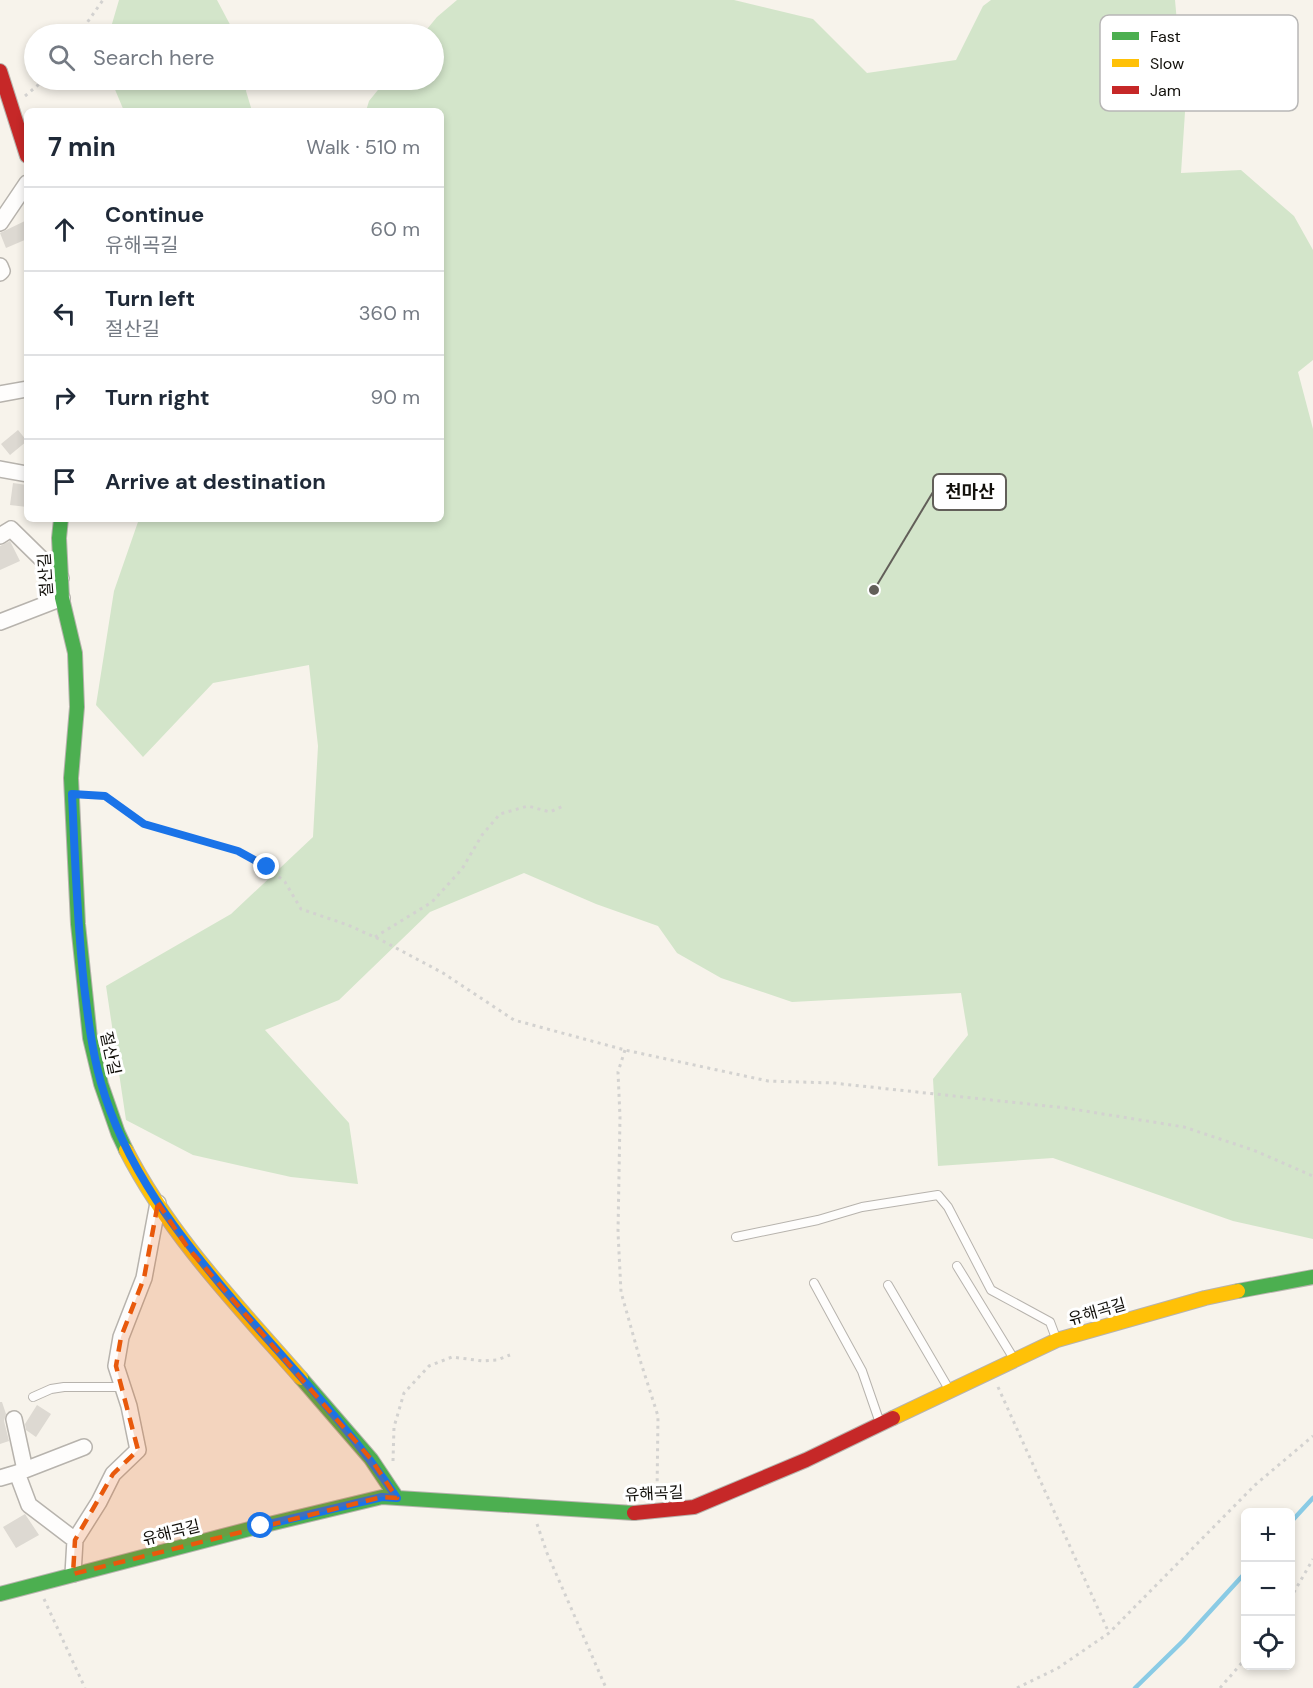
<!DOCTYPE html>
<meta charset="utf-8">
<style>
:root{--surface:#fff;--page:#f2f2f3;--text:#1f2937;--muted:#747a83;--line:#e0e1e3}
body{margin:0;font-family:"DM Sans","Noto Sans KR",sans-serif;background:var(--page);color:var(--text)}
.controls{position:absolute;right:18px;bottom:18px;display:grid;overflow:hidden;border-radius:9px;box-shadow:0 3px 9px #0003}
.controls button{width:54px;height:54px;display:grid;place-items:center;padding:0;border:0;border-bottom:2px solid var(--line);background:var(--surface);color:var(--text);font:30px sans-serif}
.stop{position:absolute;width:18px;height:18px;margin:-14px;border:4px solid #1a73e8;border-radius:50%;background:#fff}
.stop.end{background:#1a73e8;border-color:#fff;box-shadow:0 2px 6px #0008}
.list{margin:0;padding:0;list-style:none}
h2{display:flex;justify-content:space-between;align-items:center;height:78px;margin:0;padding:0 24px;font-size:26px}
h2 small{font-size:20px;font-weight:400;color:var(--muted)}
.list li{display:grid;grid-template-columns:39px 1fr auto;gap:18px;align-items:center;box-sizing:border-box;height:84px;padding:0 24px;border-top:2px solid var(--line)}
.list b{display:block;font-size:22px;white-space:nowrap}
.list p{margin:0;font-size:20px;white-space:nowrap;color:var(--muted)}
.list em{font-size:20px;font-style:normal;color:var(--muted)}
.icon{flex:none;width:33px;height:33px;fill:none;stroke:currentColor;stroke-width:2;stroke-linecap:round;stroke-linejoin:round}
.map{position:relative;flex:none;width:1313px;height:1688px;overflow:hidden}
.search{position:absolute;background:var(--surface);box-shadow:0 3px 9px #0003;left:24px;top:24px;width:420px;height:66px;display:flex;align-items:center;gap:15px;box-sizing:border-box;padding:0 21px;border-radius:33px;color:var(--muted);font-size:22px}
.panel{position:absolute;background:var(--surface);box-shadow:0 3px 9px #0003;left:24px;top:108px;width:420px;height:414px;border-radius:9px}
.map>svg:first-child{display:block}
.green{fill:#d3e5ca}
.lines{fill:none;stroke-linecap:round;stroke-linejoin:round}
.stream{stroke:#8acbe5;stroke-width:4.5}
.building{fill:#ddd9d2}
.lane-casing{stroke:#b7b3ad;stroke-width:10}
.street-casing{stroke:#b7b3ad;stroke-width:18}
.fast-casing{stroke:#b7b3ad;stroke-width:16}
.slow-casing{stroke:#b7b3ad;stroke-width:16}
.jam-casing{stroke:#b7b3ad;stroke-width:16}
.path{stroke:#d3d2d0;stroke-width:3;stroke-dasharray:3 4.5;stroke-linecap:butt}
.lane{stroke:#fefdfc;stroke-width:8}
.street{stroke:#fefdfc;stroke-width:15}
.fast{stroke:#4caf50;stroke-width:14}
.slow{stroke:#ffc107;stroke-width:14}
.jam{stroke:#c62828;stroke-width:14}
.route{stroke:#1a73e8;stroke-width:8}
.marked{fill:#e8590c;fill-opacity:0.2;stroke:#e8590c;stroke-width:4.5;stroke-dasharray:12 8;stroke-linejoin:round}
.labels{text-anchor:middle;stroke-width:6;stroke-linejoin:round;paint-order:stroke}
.street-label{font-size:16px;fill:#12100b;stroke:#fff}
.key{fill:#fff;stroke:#b8b7b6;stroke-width:1.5}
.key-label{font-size:16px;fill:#12100b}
.leader{fill:none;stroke:#625f59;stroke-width:2}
.callout-dot{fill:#625f59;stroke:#fff;stroke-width:2}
.callout{fill:#fff;stroke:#625f59;stroke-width:2}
.callout-label{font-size:18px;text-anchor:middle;font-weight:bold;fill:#12100b}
</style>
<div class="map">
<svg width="1313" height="1688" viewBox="0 0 1313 1688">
<rect width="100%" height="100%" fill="#f7f3eb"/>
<path class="green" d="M119,0h98l18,34h-126z
M457,0h277l79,19 54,54 89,-13 27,-54 8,-6h184l10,112 -4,61 60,-3 53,46 19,34v110l-15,12 15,57v810l-80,-18 -180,-63 -115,8 -5,-87 35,-44 -7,-42 -169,9 -71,-24 -44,-25 -19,-27 -62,-22 -72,-31 -94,39 -91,88 -74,30 84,93 9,61 -67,-7 -98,-22 -67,-35 -20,-134 125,-72 82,-77 5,-91 -9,-81 -96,18 -70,74 -47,-52 18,-114 25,-72h302v-408h-75l3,-10 17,-21h48v-46h-11l14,-17z
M111,80h136l-1,11 6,20h-128z"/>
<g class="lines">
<path class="stream" d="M1290,1523l23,-25
M1135,1688l48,-47 63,-69"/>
</g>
<path class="building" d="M27,220v19l-21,9 -6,-15z
M18,430l9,11 -17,14 -9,-11z
M13,483l14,2v22l-17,-2z
M10,541l10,20 -20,9v-24z
M0,1402h2l4,12 -2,7 5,20 -9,3z
M37,1405l14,9 -15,23 -10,-7 -1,-6z
M25,1514l14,21 -23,13 -13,-21z"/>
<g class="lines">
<g class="lane-casing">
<path id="lane" d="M736,1237l82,-17 44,-13 76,-12 10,12 43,83 59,32 6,16
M957,1266l57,93
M814,1283l48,88 18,52
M888,1285l62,106
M33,1397l18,-8 13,-2h58"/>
</g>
<g class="street-casing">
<path id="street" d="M0,223l27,-40
M0,266l2,5 -2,2
M0,394l27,-5
M0,469l27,5
M0,536l11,-7 50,49
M0,622l62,-24
M14,1419l11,51
M17,1473l67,-26
M0,1478l17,-5 12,32 46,35 -2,34
M75,1540l24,-38 14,-28 25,-24 -9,-44 -13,-40 5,-29 23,-59 14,-75"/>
</g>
<g class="fast-casing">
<path id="fast" d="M61,519l-2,19 3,60 13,55 2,54 -6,71 7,146 12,114 11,46 17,49 8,17
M1238,1291l75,-14
M301,1378l70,81 26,39
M0,1594l261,-68 121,-29 252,16"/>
</g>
<g class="slow-casing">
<path id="slow" d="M126,1150c44,86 112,156 175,228
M893,1418l164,-78 148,-42 33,-7"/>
</g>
<g class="jam-casing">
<path id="jam" d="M0,71l27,85
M634,1513l60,-6 112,-47 87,-42"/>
</g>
<path class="path" d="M79,34l24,-34
M25,96l19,-16
M89,795l16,1 39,27 95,28 28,16 18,15 16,27 47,16 33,15 62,33 71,47 111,30 143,31 65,2 233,25 118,19 69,23 60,26
M375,937l57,-35 30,-33 20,-34 18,-21 28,-8 22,6 13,-6
M625,1050l-7,22 2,45 -2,115 3,60 20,71 17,53 -1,78
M998,1387l111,246
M393,1461l1,-34 10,-34 25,-27 23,-9 31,4 14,-1 13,-5
M537,1524l10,29 59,135
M44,1599l41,89
M1290,1599l23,-40
M1017,1688l41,-20 51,-35 146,-148 58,-49
M1220,1688l26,-30"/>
<use href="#lane" class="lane"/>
<use href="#street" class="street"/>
<use href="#fast" class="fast"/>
<use href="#slow" class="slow"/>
<use href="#jam" class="jam"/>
</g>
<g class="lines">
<path class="route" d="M261,1526l121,-29 15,1c-47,-70 -107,-132 -162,-196 -56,-66 -110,-134 -134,-219 -9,-32 -13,-65 -17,-98 -7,-64 -9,-127 -12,-191l33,2 39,28 94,27 29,16"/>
</g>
<path class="marked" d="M158,1203l30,45 183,211 26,39 -15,-1 -309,77 2,-34 38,-66 25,-24 -22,-84 5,-29 23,-59z"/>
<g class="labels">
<g class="street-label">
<text transform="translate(45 575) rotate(-94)" y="6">절산길</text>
<text transform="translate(111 1053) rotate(78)" y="6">절산길</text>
<text transform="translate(1097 1311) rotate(-16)" y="6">유해곡길</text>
<text transform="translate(654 1493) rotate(-3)" y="6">유해곡길</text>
<text transform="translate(171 1532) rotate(-14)" y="6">유해곡길</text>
</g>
</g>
<rect x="1100" y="15" width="198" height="96" rx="9" class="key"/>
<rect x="1112" y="32" width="27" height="8" fill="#4caf50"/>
<rect x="1112" y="59" width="27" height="8" fill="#ffc107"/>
<rect x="1112" y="86" width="27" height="8" fill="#c62828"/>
<g class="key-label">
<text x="1150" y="42">Fast</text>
<text x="1150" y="69">Slow</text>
<text x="1150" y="96">Jam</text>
</g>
<path class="leader" d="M874 590L933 492"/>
<circle class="callout-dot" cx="874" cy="590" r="6"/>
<rect class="callout" x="933" y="474" width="73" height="36" rx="6"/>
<g class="callout-label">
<text x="970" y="498">천마산</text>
</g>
</svg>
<div class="controls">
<button>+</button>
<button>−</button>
<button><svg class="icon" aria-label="locate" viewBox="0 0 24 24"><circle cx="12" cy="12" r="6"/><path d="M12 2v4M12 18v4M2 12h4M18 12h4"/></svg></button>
</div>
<div class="stop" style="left:261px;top:1526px"></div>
<div class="stop end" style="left:267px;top:867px"></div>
<div class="search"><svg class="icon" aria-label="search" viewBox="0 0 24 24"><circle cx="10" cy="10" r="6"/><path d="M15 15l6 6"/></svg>Search here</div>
<section class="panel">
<h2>7 min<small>Walk · 510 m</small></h2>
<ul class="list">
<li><svg class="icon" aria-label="ahead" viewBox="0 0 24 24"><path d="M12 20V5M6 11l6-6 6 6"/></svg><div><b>Continue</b><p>유해곡길</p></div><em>60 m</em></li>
<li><svg class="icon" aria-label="left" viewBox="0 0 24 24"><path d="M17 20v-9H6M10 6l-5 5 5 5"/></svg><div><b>Turn left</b><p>절산길</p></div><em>360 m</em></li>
<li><svg class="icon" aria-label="right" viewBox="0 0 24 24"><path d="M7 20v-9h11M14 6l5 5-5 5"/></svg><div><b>Turn right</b></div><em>90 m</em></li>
<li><svg class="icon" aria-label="arrive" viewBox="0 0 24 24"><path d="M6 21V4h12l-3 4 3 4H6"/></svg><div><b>Arrive at destination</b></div></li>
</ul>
</section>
</div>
